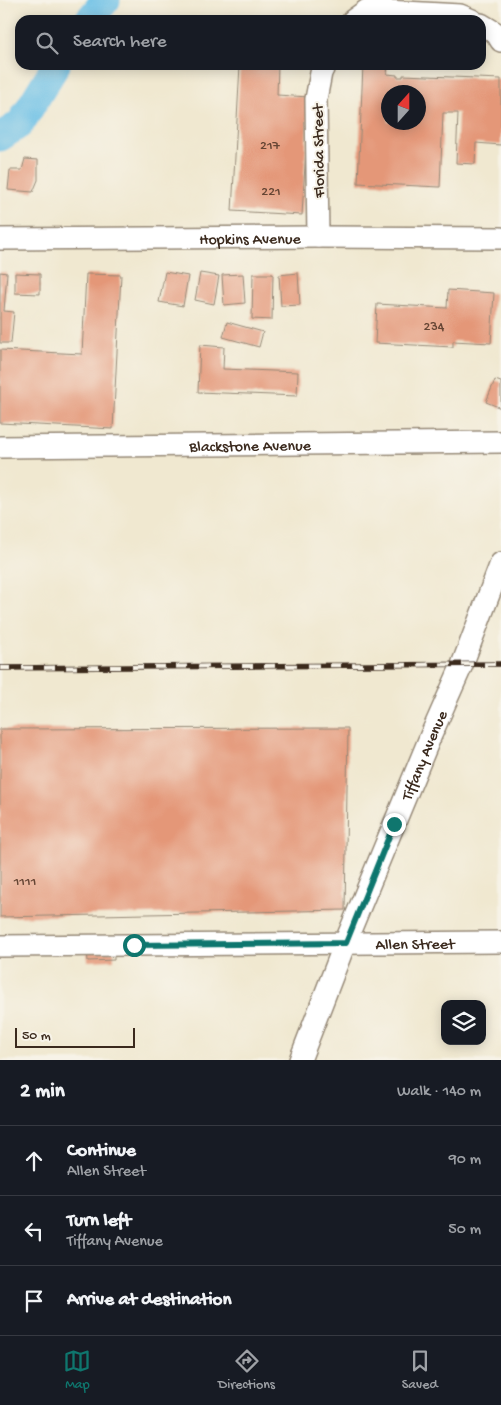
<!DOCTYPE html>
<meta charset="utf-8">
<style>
:root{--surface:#171b24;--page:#20242c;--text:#f1f3f6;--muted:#9ea1a6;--line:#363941;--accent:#0f766e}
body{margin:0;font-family:"Gochi Hand",sans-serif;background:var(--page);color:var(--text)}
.controls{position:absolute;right:15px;bottom:15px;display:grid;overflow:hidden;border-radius:10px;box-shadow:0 2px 12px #0003}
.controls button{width:45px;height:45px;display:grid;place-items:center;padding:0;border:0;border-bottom:1px solid var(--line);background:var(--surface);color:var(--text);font:25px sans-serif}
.compass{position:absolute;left:381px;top:85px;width:45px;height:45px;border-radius:50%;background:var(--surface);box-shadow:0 2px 12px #0003;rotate:21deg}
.scale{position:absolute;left:15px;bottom:12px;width:120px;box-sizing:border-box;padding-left:5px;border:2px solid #3b2a1e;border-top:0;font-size:14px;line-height:18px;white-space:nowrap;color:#3b2a1e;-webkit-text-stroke:4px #f7f3e8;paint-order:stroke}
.stop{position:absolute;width:15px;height:15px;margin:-11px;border:4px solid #0f766e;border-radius:50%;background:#fff}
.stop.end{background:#0f766e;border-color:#fff;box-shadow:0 1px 5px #0008}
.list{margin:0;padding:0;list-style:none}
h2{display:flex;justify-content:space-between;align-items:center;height:65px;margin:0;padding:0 20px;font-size:21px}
h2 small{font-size:16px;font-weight:400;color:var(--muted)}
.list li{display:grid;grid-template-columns:32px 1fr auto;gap:15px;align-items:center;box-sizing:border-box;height:70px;padding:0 20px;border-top:1px solid var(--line)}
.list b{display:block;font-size:19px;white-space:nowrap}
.list p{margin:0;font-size:16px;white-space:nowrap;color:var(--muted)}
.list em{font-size:16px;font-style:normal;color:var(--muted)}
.icon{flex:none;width:28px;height:28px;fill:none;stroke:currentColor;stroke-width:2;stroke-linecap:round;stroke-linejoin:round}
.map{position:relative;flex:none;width:501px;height:1060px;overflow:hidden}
.search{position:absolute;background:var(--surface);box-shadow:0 2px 12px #0003;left:15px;right:15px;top:15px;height:55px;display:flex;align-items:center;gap:12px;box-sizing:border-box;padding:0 18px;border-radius:15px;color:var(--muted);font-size:19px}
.sheet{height:275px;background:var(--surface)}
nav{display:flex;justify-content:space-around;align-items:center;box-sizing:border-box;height:70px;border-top:1px solid var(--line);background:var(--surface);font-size:14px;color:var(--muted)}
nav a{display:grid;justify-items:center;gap:2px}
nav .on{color:var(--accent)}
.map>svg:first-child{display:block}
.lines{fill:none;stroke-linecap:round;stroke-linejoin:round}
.river{stroke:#69bfe6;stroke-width:29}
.building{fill:#e49778;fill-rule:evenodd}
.minor-casing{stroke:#968977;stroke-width:24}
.minor{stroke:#fff;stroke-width:21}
.rail-casing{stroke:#3b2a1e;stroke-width:5.5}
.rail{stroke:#f7f3e8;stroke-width:4;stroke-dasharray:11;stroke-linecap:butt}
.route{stroke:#0f766e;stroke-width:6}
.labels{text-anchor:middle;stroke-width:4;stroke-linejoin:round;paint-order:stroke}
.number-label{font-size:14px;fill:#654534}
.street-label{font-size:16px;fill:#3b2a1e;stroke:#f7f3e8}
</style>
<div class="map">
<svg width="501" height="1060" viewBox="0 0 501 1060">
<rect width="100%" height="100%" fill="#f7f3e8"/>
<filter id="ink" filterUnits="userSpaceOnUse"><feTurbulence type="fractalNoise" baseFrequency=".02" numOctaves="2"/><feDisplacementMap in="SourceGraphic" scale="10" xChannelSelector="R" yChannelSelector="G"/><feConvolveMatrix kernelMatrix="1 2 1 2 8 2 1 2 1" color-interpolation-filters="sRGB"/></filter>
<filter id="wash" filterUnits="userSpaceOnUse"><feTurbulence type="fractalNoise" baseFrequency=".0096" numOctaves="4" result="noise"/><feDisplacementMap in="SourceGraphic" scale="20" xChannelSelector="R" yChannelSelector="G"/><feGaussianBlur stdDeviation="1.12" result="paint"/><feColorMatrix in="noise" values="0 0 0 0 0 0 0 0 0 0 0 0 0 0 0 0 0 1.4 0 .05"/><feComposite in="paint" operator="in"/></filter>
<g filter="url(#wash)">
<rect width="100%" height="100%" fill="#f0e8d0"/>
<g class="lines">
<path class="river" d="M89,20l17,-20
M0,137l20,-13 36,-59"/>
</g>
<g id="blocks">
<path class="building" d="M240,65h38l-1,30 32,2 -7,118 -70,-4z
M363,65h25l-1,9 10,1v2h6v-2l98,4v66l-25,-2 -1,21 -19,-1 2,-50h-15l-3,74 -82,-4zM388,92h30v30h-30z
M25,159l13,1v20l-5,12 -25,-2 2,-20h12z
M0,272l7,1 -3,38 10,1 -3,31h-11z
M165,272l23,4 -5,30 -24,-4z
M15,273l25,1v20l-25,-1z
M200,273l19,3 -5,28 -19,-4z
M298,273l2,32 -19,1 -2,-31z
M86,274l35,1 -8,154 -113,-6v-73l82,4z
M243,274l2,29 -21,2 -2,-30z
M253,274h20l-1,46 -20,-1z
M448,290l46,3 -3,50 -38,-2v6l-78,-4 2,-39 70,4z
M227,322l36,10 -4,15 -36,-10z
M200,345l24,2 -1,22 75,3 -1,24 -99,-4z
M495,380l6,2v26l-15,-6z
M348,728l-3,182 -345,7v-188z
M114,951v9l-26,1 -1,-9z"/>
</g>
</g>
<g filter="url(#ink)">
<use href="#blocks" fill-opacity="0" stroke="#968977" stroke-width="1"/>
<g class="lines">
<g class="minor-casing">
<g id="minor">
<path d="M353,20l14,-10 93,5 12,5"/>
<path d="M481,24l15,9 5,8"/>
<path d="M318,237l-2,-138 5,-26 4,-8"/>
<path id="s1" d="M0,239l318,-2 183,1"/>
<path id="s2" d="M0,447l501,-5"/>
<path id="s3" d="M0,946l501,-4"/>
<path id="s4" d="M300,1060l45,-117 86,-208 31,-70 39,-102"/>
</g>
</g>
<use href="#minor" class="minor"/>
<g class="rail-casing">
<path id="rail" d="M0,668l501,-4"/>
</g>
<use href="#rail" class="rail"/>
</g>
</g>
<g class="lines" filter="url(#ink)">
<path class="route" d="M134,945l212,-2 48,-119"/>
</g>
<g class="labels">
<g class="number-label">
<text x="270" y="149">217</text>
<text x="271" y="195">221</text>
<text x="434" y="330">234</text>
<text x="25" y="885">1111</text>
</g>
<g class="street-label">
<text transform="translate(317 151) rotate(-91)" y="6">Florida Street</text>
<text dy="6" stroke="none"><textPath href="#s1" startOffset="250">Hopkins Avenue</textPath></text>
<text dy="6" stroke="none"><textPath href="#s2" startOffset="250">Blackstone Avenue</textPath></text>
<text dy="6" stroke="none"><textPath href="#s4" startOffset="329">Tiffany Avenue</textPath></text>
<text dy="6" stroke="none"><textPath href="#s3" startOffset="415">Allen Street</textPath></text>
</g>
</g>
</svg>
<div class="controls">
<button><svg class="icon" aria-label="layers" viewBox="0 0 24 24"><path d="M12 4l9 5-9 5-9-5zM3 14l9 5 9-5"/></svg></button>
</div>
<svg class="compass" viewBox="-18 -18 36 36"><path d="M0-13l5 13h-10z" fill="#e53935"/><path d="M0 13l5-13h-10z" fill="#9ea1a6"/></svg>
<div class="scale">50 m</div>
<div class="stop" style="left:134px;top:945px"></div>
<div class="stop end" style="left:394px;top:824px"></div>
<div class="search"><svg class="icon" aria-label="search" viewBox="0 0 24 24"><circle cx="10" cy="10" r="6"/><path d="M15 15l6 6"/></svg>Search here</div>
</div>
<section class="sheet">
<h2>2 min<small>Walk · 140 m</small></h2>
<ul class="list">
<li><svg class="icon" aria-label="ahead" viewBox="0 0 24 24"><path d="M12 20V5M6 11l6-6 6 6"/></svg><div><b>Continue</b><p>Allen Street</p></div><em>90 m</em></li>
<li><svg class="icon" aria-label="left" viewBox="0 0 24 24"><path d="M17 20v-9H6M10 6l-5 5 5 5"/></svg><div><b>Turn left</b><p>Tiffany Avenue</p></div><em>50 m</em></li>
<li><svg class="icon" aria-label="arrive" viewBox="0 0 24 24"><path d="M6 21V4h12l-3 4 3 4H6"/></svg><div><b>Arrive at destination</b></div></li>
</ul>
</section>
<nav>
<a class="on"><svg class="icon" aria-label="map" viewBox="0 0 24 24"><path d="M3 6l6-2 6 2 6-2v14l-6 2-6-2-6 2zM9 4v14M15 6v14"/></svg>Map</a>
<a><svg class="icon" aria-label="directions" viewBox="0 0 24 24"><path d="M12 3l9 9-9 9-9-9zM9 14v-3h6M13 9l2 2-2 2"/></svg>Directions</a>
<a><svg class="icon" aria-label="saved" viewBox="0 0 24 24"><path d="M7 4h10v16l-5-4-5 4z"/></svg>Saved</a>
</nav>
